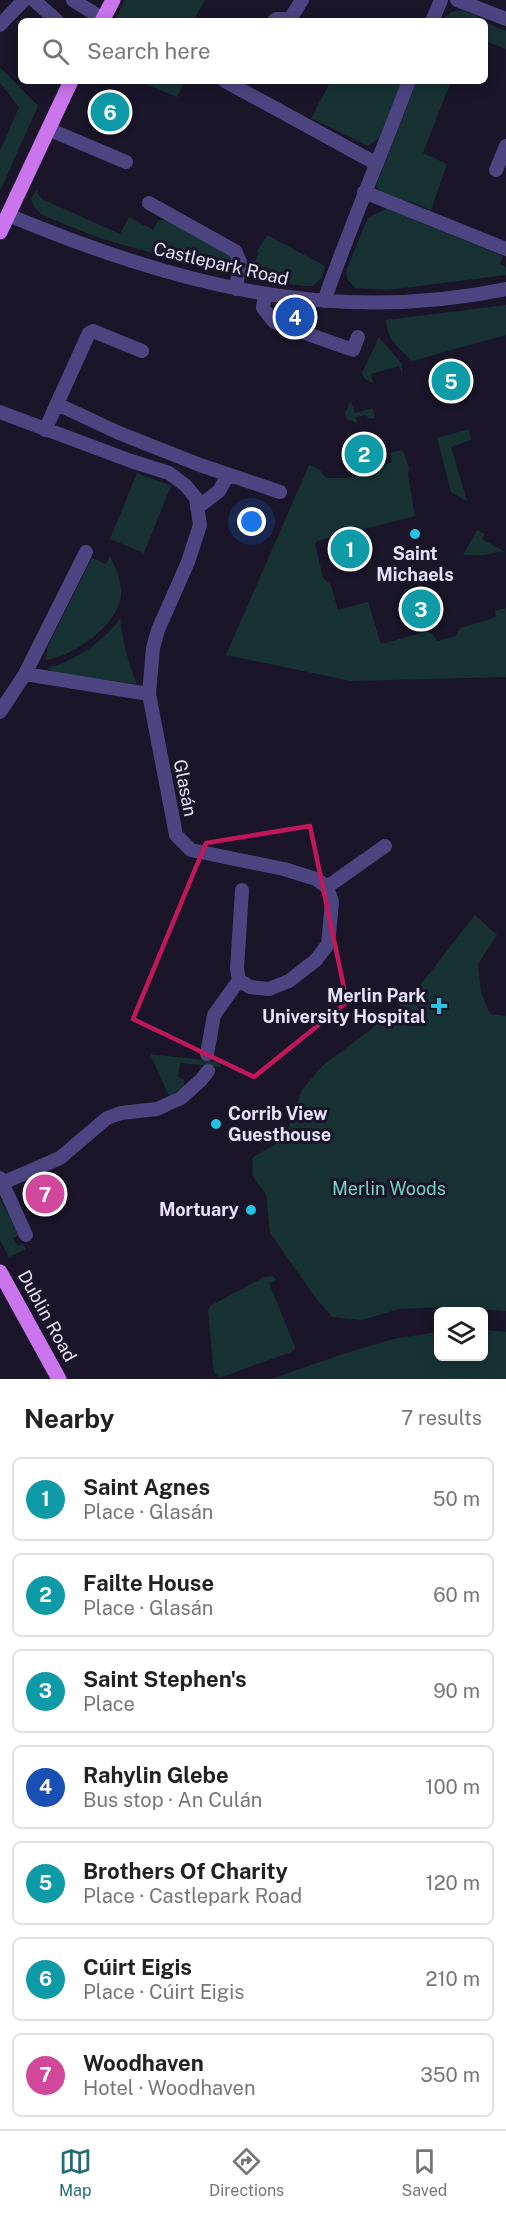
<!DOCTYPE html>
<meta charset="utf-8">
<style>
:root{--surface:#fff;--page:#f6f6f6;--text:#222;--muted:#767676;--line:#e0e0e0;--accent:#236a79}
body{margin:0;font-family:"Public Sans",sans-serif;background:var(--page);color:var(--text)}
.controls{position:absolute;right:18px;bottom:18px;display:grid;overflow:hidden;border-radius:9px;box-shadow:0 3px 15px #0003}
.controls button{width:54px;height:54px;display:grid;place-items:center;padding:0;border:0;border-bottom:2px solid var(--line);background:var(--surface);color:var(--text);font:30px sans-serif}
.you{position:absolute;left:252px;top:522px;width:21px;height:21px;margin:-15px;border:4px solid #fff;border-radius:50%;background:#1a73e8;box-shadow:0 0 0 9px #1a73e833}
.badge{display:grid;place-items:center;width:39px;height:39px;border-radius:50%;background:var(--accent);color:#fff;font-size:20px;font-weight:700}
.pin{position:absolute;translate:-50% -50%;border:3px solid #fff;box-shadow:0 2px 6px #0006}
.list{margin:0;padding:0;list-style:none}
h2{display:flex;justify-content:space-between;align-items:center;height:78px;margin:0;padding:0 24px;font-size:26px}
h2 small{font-size:20px;font-weight:400;color:var(--muted)}
.list li{display:grid;grid-template-columns:39px 1fr auto;gap:18px;align-items:center;box-sizing:border-box;height:84px;margin:0 12px 12px;padding:0 12px;border:2px solid var(--line);border-radius:9px}
.list b{display:block;font-size:22px;white-space:nowrap}
.list p{margin:0;font-size:20px;white-space:nowrap;color:var(--muted)}
.list em{font-size:20px;font-style:normal;color:var(--muted)}
.icon{flex:none;width:33px;height:33px;fill:none;stroke:currentColor;stroke-width:2;stroke-linecap:round;stroke-linejoin:round}
.map{position:relative;flex:none;width:506px;height:1379px;overflow:hidden}
.search{position:absolute;background:var(--surface);box-shadow:0 3px 15px #0003;left:18px;right:18px;top:18px;height:66px;display:flex;align-items:center;gap:15px;box-sizing:border-box;padding:0 21px;border-radius:9px;color:var(--muted);font-size:22px}
.sheet{height:750px;background:var(--surface)}
nav{display:flex;justify-content:space-around;align-items:center;box-sizing:border-box;height:84px;border-top:2px solid var(--line);background:var(--surface);font-size:16px;color:var(--muted)}
nav a{display:grid;justify-items:center;gap:3px}
nav .on{color:var(--accent)}
.map>svg:first-child{display:block}
.green{fill:#183233}
.lines{fill:none;stroke-linecap:round;stroke-linejoin:round}
.minor{stroke:#4c4582;stroke-width:14}
.major{stroke:#ca75ee;stroke-width:15}
.marked{fill:none;stroke:#c2185b;stroke-width:4.5;stroke-linejoin:round}
.poi-dot{fill:#24c2e4;stroke:#1a1529;stroke-width:2}
.labels{text-anchor:middle;stroke-width:6;stroke-linejoin:round;paint-order:stroke}
.street-label{font-size:18px;fill:#e6e1fb;stroke:#1a1529}
.poi-label{font-size:18px;font-weight:bold;fill:#e6e1fb;stroke:#1a1529;text-anchor:end}
.park-label{font-size:18px;fill:#74d4c3;stroke:#1a1529}
</style>
<div class="map">
<svg width="506" height="1379" viewBox="0 0 506 1379">
<rect width="100%" height="100%" fill="#1a1529"/>
<path class="green" d="M125,0h80l-12,21h-79z
M462,10l14,5 5,6h-40l10,-9z
M485,22l21,9v18l-21,-8z
M0,67l38,39 -38,85v-40l19,-44 -19,-24z
M139,81h46l-8,16z
M331,81h71l-23,57 -11,8 -57,-28z
M417,81h34l-28,72 24,11 -16,46c-6,-2 -13,-6 -19,-8 -14,-3 -27,-3 -36,-16z
M37,189l1,5 4,5 78,35 9,-17 24,13 5,-9 7,-2 68,38 1,10 -6,7 -129,-36 -57,-23 -8,-8 -3,-9z
M387,209l116,47 -3,8 6,3v8l-118,15 -33,-2 -7,-8 -2,-9 22,-54z
M267,235l58,31 -3,11 -9,9h-8l-46,-5 -8,-4 -1,-6 9,-18 -2,-1z
M506,305v30l-94,26c-12,-12 -26,-22 -26,-41z
M379,337l23,27v10l-3,-8 -28,8 2,9 -8,-4 -3,-6z
M351,401l4,12 18,-5 2,10 -6,1 -3,-4 -10,2 1,6 -10,-4 -2,-6z
M469,429l2,11 -20,7 16,54 -16,-9 -14,-54z
M403,450l6,18 -1,7 7,41 -98,25 -2,2 8,35 8,7 7,25 30,-8 13,42 48,-13 9,10 18,-5 4,-8 36,-11 -1,-6 11,-3v69l-155,4 -125,-26 83,-190 10,4 7,9h20l11,-3 -3,-12 23,-7 3,10 12,-4 -2,-9z
M137,473l34,13 -27,67 -34,-14z
M477,530l8,4 -3,5 21,12 -18,4h-22z
M110,556c5,11 11,24 11,36 1,31 -48,65 -76,68l3,-14 44,-88 14,6z
M120,619c3,23 8,44 17,65l-85,-12 -4,-4c30,-9 53,-25 72,-49z
M475,915l22,20 -19,29 3,28 9,22 16,2v295l-63,-4 -43,2 -39,11 -29,-3 -17,-20 -45,-64 -4,-39 -13,-17 -1,-19 32,-19 18,-49 21,-25 47,-35 47,-41z
M150,1054l72,8 -2,5 -40,-4 -2,14 6,3v6l-15,10z
M0,1199l19,36 -6,3 5,8 5,-3 3,6 -17,8 -9,-17z
M272,1276l5,3 -8,4 26,64 -1,4 -75,27 -5,-6 -1,-8 -5,-53 2,-5 54,-29z
M484,1330l22,2v47h-235l72,-25 50,-15 45,-7v24h46z"/>
<g class="lines">
<path class="minor" d="M34,0l23,21
M73,0l30,19
M457,0l49,19
M274,21l2,-2h14l12,-19
M432,21l9,-21
M0,25l24,-25
M225,81l152,83
M48,129l78,33
M496,170l10,-24
M364,192l142,57
M149,203l86,48 5,11 -4,27
M8,215c165,68 318,111 498,74
M265,294l-2,14 11,14 79,28 5,-13
M324,301c26,-74 57,-146 85,-220
M57,404l62,29 81,32 80,27
M0,412l131,49 38,12 16,12 11,13 4,27 -12,37 -30,68 -5,18 -4,46 27,141 15,15 93,19 32,10 11,8 5,15 -4,42 -12,16 -27,21 -20,8 -19,-2 -11,-7 -2,-11 5,-79
M45,430l44,-97 4,-2 49,20
M197,508l22,-17 9,-16
M25,674l124,20
M0,712l25,-38 61,-122
M327,887l58,-41
M207,1054l7,-39 25,-35
M0,1178l26,57
M0,1184l60,-26 47,-40 14,-5 36,-4 24,-11 20,-18 7,-9"/>
<path class="major" d="M102,21l11,-21
M0,232l71,-151
M0,1272l59,107"/>
</g>
<path class="marked" d="M310,826l37,176 -93,75 -121,-58 73,-176z"/>
<g class="poi-dot">
<circle cx="415" cy="534" r="6"/>
<path d="M436 997h6v6h6v6h-6v6h-6v-6h-6v-6h6z"/>
<circle cx="216" cy="1124" r="6"/>
<circle cx="251" cy="1210" r="6"/>
</g>
<g class="labels">
<g class="street-label">
<text transform="translate(221 264) rotate(13)" y="6">Castlepark Road</text>
<text transform="translate(185 788) rotate(79)" y="6">Glasán</text>
<text transform="translate(47 1316) rotate(61)" y="6">Dublin Road</text>
</g>
<g class="poi-label">
<text x="415" y="560" text-anchor="middle">Saint<tspan x="415" dy="21">Michaels</tspan></text>
<text x="426" y="1002">Merlin Park<tspan x="426" dy="21">University Hospital</tspan></text>
<text x="228" y="1120" text-anchor="start">Corrib View<tspan x="228" dy="21">Guesthouse</tspan></text>
<text x="239" y="1216">Mortuary</text>
</g>
<g class="park-label">
<text x="389" y="1195">Merlin Woods</text>
</g>
</g>
</svg>
<div class="controls">
<button><svg class="icon" aria-label="layers" viewBox="0 0 24 24"><path d="M12 4l9 5-9 5-9-5zM3 14l9 5 9-5"/></svg></button>
</div>
<div class="you"></div>
<div class="pin badge" style="left:350px;top:549px;background:#0f9aa8">1</div>
<div class="pin badge" style="left:364px;top:454px;background:#0f9aa8">2</div>
<div class="pin badge" style="left:421px;top:609px;background:#0f9aa8">3</div>
<div class="pin badge" style="left:295px;top:317px;background:#1a4fb4">4</div>
<div class="pin badge" style="left:451px;top:381px;background:#0f9aa8">5</div>
<div class="pin badge" style="left:110px;top:112px;background:#0f9aa8">6</div>
<div class="pin badge" style="left:45px;top:1194px;background:#d1479c">7</div>
<div class="search"><svg class="icon" aria-label="search" viewBox="0 0 24 24"><circle cx="10" cy="10" r="6"/><path d="M15 15l6 6"/></svg>Search here</div>
</div>
<section class="sheet">
<h2>Nearby<small>7 results</small></h2>
<ul class="list">
<li><span class="badge" style="background:#0f9aa8">1</span><div><b>Saint Agnes</b><p>Place · Glasán</p></div><em>50 m</em></li>
<li><span class="badge" style="background:#0f9aa8">2</span><div><b>Failte House</b><p>Place · Glasán</p></div><em>60 m</em></li>
<li><span class="badge" style="background:#0f9aa8">3</span><div><b>Saint Stephen's</b><p>Place</p></div><em>90 m</em></li>
<li><span class="badge" style="background:#1a4fb4">4</span><div><b>Rahylin Glebe</b><p>Bus stop · An Culán</p></div><em>100 m</em></li>
<li><span class="badge" style="background:#0f9aa8">5</span><div><b>Brothers Of Charity</b><p>Place · Castlepark Road</p></div><em>120 m</em></li>
<li><span class="badge" style="background:#0f9aa8">6</span><div><b>Cúirt Eigis</b><p>Place · Cúirt Eigis</p></div><em>210 m</em></li>
<li><span class="badge" style="background:#d1479c">7</span><div><b>Woodhaven</b><p>Hotel · Woodhaven</p></div><em>350 m</em></li>
</ul>
</section>
<nav>
<a class="on"><svg class="icon" aria-label="map" viewBox="0 0 24 24"><path d="M3 6l6-2 6 2 6-2v14l-6 2-6-2-6 2zM9 4v14M15 6v14"/></svg>Map</a>
<a><svg class="icon" aria-label="directions" viewBox="0 0 24 24"><path d="M12 3l9 9-9 9-9-9zM9 14v-3h6M13 9l2 2-2 2"/></svg>Directions</a>
<a><svg class="icon" aria-label="saved" viewBox="0 0 24 24"><path d="M7 4h10v16l-5-4-5 4z"/></svg>Saved</a>
</nav>
